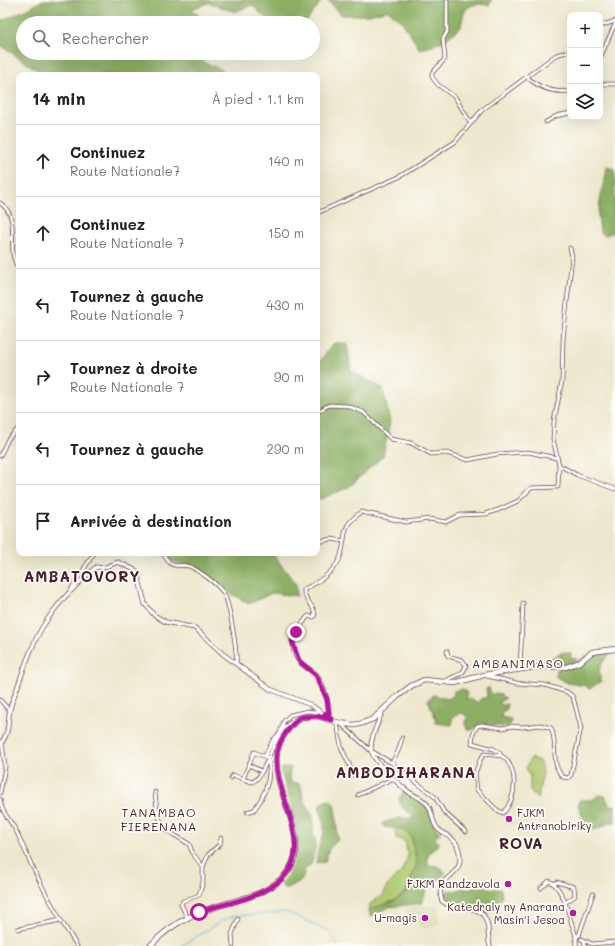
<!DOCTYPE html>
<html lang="fr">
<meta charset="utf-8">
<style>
:root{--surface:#fff;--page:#f6f6f6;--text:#222;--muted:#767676;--line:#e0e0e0}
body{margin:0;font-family:Mali,sans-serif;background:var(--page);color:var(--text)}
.controls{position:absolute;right:12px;top:12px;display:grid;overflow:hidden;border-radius:8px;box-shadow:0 4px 16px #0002}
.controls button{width:36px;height:36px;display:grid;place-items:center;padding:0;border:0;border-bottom:1px solid var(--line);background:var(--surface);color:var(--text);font:20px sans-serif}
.stop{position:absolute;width:12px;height:12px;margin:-9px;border:3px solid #b5179e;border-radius:50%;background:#fff}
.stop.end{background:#b5179e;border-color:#fff;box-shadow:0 1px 4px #0008}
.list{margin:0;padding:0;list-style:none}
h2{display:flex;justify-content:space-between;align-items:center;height:52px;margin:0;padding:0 16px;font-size:17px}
h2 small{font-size:13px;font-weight:400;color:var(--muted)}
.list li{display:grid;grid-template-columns:26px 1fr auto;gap:12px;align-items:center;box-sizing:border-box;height:72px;padding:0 16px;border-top:1px solid var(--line)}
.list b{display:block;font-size:15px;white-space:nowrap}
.list p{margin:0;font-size:13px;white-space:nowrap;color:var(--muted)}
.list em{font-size:13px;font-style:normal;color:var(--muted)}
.icon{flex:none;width:22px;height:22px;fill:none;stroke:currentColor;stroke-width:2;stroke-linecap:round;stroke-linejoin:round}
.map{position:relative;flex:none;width:615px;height:946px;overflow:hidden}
.search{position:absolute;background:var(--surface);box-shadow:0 4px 16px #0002;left:16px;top:16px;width:304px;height:44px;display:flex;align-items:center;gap:10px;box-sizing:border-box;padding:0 14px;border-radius:22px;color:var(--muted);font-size:15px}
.panel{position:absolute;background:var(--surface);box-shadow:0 4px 16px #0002;left:16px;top:72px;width:304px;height:484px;border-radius:8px}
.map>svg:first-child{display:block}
.built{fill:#e0dcbb}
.green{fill:#b0cb72;stroke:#7d754e}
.forest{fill:#8caf64;stroke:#6b6748}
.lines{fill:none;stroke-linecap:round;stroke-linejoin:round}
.stream{stroke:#5eb7db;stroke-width:1}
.minor-casing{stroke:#623d43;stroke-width:4.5}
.tertiary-casing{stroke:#623d43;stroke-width:5}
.primary-casing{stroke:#623d43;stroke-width:6}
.minor{stroke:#fff;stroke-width:3}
.tertiary{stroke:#fff;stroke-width:3.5}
.primary{stroke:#fff;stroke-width:4.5}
.route{stroke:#b5179e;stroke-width:5}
.poi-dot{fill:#b5179e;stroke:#fdfcf7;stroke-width:1.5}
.labels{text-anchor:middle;stroke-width:3.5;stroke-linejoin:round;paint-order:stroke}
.poi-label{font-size:11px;fill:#4a1f2b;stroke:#fdfcf7;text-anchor:end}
.neighbourhood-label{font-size:12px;letter-spacing:1px;fill:#4a1f2b;stroke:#fdfcf7}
.district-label{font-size:15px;font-weight:bold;letter-spacing:1px;fill:#4a1f2b;stroke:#fdfcf7}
</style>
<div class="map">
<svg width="615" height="946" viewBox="0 0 615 946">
<rect width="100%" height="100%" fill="#fdfcf7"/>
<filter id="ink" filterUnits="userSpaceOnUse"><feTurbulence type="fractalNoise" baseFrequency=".025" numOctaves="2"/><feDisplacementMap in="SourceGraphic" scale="8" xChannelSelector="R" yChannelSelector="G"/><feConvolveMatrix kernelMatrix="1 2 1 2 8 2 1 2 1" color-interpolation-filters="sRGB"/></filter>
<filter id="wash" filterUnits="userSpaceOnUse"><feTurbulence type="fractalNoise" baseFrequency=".012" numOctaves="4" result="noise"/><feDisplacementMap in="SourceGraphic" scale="16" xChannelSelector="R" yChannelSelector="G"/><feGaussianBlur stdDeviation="0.9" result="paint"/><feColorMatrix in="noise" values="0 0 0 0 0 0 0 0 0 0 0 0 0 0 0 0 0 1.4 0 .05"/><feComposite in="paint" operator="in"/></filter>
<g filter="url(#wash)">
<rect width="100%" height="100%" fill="#ede8cd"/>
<path class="built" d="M410,905l30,1 -1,17 -10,5 -8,-1 -13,-10 -2,-7z"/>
<path class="green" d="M531,758l8,3 4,11 -5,25h-2l-1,-3h-3l-2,-4v-16h-2l-2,-7z
M395,828l7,1 9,7 6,27 -11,29 -12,9 -25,9 1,-6 14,-10 3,-8 15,-15 6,-15 -3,-15 -9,-3z"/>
<path class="forest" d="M43,0h279l-15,21 -37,1 -18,-17 -17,7 -26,-9 -18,6 13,11 -1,3h-180v30h180v9l19,8 -1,5h-176l-45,-30v-24l28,-12z
M328,0h164l-3,5c-21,-2 -25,1 -28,22l-16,13 -25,10 -17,-27 -15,-13 -19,5h-27z
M606,167l9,2v63l-10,3 -5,-3 -2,-18z
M334,343h13l4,28 32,18 7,33 -7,34 -34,31 -28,12 -4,-2v-132z
M166,553h106l24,31 1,12 -25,-3 -23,11 -24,-14 -33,-26h-11l-12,-4z
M613,651c-10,11 -17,14 -12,30l-12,8 -3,-3 -18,-3 -12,-6 1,-8 13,-2 19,-13z
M563,652l8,1v6l5,-1 1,3 -16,5 -10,-3v-5z
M489,687l2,7h10l1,3 4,1 -7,4 1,3 7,-1 -1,6 -4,2 -1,5 10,2 -1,6 -7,2 -22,-4 -9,7 -5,-1 -2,-5 3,-6 -3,-4 -6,-1 -7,5v7l-17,-2 1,-4 -8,-19 5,-5 15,4 6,-4v-4l9,-2 4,4 -1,6h6l6,4 2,-4 7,-2 -1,-8z
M291,767l-2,10 3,6h6l3,4 3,13 9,15v19l3,8 -3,16 -2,6 -6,5 -3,11 -17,9 -5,-5c32,-32 11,-76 1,-113l1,-3z
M404,790c9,5 19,9 24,17 6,10 2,16 12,26l-5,5 4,7 -10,8 -2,7 2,5 9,1 8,7 -6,6h-10l-8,24 -33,4 -19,10 -1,-7 25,-9 12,-9 11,-29 -6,-27 -9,-7 -18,-2 -1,-4 15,-5h17l-13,-11 -3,-8z
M599,795l6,1 5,10 5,-1v18l-5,-1c-24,17 -24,3 -32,-18l2,-4h12z
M330,800l5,5 3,35 -9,9 -4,13 -9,1 2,-13 6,-17 -1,-14 -4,-13 6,-5z
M472,882l20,7h9l1,9 -9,7 -6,9c-4,-3 -9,-7 -14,-8 -11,-2 -26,2 -31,-11 5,-5 8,-5 14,-4l6,-3 9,2z"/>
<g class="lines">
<path class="stream" d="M181,946l42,-26 12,-4 52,-4 42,19 9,15"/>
</g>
</g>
<g filter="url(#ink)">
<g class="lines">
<g class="minor-casing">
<path id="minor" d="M447,0v32l-4,7 2,20 -13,14v4l6,8 17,12 15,25
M600,26l15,-5
M600,58l15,-34
M527,77c12,11 27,16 43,14
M600,84h15
M546,122l10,-6 14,-3
M0,203c23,15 4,47 19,66
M317,213l82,-36 56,-35 27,-32 74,-55 14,-4
M317,412l12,-7 19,1 15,6 28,27 20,4 20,11 16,-1 21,7 29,-6 31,-2 29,6
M0,456l8,-17 11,-11
M559,465l-6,-26 1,-18 8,-40 1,-42 9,-83 -2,-8
M317,542l14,-3 13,2
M163,553c11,22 18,7 30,15 10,6 25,16 31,26 5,7 14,61 12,69
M72,588l22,-35
M520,670l3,-67
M487,676l30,7 28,2 22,7 6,5 8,31 -10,47 -3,3 -5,-1c-13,-12 -5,-35 -12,-49l-11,-3 -18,2 -10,-1 -10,2 -20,-3 -5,1 -4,8 -1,9 22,6 6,4v2
M446,681c8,-6 18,-5 20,-16l-4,-5 -14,-4 -1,-5
M0,700l9,10
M337,722l4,25 13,28
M340,723l31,28 21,12 43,34 9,15 22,20
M484,754l18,2c17,13 15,42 1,57l-6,-3 -20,-20 -2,-16 5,-14z
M265,756l8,-16 7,-7 4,-12 6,-6 18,-4 17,3 4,-1c-1,-13 -5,-27 -12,-38 -4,-5 -8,-5 -13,-9 -20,-16 -9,-34 4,-50l6,1c4,-10 -12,-17 -10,-28 14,-6 33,-19 37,-34 7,-24 -2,-26 20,-43l45,10 23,-3 17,3 14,-7 26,-1 12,-4 20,-9 13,-13 27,-1 1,-22 18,10 38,14
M268,758l-14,-6 -11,27 9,3c15,-4 21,-56 44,-62
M392,763l7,-14 3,-11
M249,765l12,6
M231,778l2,-3 10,4
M155,792l2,19 5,14 6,6 21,13 4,10 10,13v15l-4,13 -16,6 -2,3 6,13
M0,793l5,-26 -3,-25
M358,795l36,-17
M0,799c1,15 14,24 19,38 16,38 35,74 58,109
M247,812l7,-2c12,-16 18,-33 14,-52
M203,867l5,-12 12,-11 1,-6
M554,884l3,-2 17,5 1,9 -10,7
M541,888l8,-7c15,5 21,41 27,55
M18,929l43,-9
M579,935l14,-41
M581,939l3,1 1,6
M584,940l8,4 23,-2
M233,946l-1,-12 6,-15"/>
</g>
<g class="tertiary-casing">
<path id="tertiary" d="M382,712c-4,11 -11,24 -11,35 -1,14 29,38 39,46 5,3 11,5 16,10 7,6 5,17 11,25 6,7 16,8 20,17 14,36 -25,26 -15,56 12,11 35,1 43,17 5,8 2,19 5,28
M0,744c12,-12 6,-28 12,-42 10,-26 18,-56 33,-79 14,-22 32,-39 51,-56l7,1 15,-6 19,9 8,33 9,11 12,7 29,6 28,26 47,35 41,16 21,15
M576,946v-9l3,-2"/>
</g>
<g class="primary-casing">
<path id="primary" d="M150,946c35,-37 67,-37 112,-54 71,-37 8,-88 15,-140 2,-14 13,-26 23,-35l17,-1 23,7 13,2 7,-1 13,-5 25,-23 13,-10 13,-6 31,3 29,-8 51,-8h31l14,-5 12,-10 23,-3"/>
</g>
<use href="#minor" class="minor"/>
<use href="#tertiary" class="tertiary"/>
<use href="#primary" class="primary"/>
</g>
</g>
<g class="lines" filter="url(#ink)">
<path class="route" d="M199,912c23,-8 51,-12 72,-25 55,-34 -1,-90 6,-135 3,-14 13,-26 23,-35l17,-1 15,4 -7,-6 4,-1 -2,-14 -11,-24 -17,-14 -7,-20 4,-9"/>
</g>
<g class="poi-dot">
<circle cx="509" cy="819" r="4"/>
<circle cx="508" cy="884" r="4"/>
<circle cx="573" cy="913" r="4"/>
<circle cx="425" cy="918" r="4"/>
</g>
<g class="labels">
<g class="poi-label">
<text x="517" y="817" text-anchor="start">FJKM<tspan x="517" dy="13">Antranobiriky</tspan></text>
<text x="500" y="888">FJKM Randzavola</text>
<text x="565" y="911">Katedraly ny Anarana<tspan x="565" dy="13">Masin'i Jesoa</tspan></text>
<text x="417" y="922">U-magis</text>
</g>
<g class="neighbourhood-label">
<text x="518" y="668">AMBANIMASO</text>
<text x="159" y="817">TANAMBAO<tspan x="159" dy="14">FIERENANA</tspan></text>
</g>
<g class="district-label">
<text x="82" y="582">AMBATOVORY</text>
<text x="406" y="778">AMBODIHARANA</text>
<text x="521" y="849">ROVA</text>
</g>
</g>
</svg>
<div class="controls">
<button>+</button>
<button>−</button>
<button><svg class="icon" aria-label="layers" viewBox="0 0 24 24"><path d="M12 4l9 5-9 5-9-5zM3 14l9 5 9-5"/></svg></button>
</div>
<div class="stop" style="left:199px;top:912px"></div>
<div class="stop end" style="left:296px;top:632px"></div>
<div class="search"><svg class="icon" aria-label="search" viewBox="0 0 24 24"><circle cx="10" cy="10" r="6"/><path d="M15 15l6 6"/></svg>Rechercher</div>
<section class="panel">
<h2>14 min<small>À pied · 1.1 km</small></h2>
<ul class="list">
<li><svg class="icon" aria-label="ahead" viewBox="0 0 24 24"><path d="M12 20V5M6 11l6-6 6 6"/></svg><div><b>Continuez</b><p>Route Nationale7</p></div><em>140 m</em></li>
<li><svg class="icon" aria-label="ahead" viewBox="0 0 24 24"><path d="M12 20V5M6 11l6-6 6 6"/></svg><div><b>Continuez</b><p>Route Nationale 7</p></div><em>150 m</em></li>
<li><svg class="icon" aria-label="left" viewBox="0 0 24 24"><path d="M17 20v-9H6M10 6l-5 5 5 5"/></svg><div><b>Tournez à gauche</b><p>Route Nationale 7</p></div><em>430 m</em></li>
<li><svg class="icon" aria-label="right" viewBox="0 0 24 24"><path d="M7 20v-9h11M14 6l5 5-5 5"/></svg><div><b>Tournez à droite</b><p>Route Nationale 7</p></div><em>90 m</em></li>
<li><svg class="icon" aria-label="left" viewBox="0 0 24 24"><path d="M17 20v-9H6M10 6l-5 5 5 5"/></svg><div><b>Tournez à gauche</b></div><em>290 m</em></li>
<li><svg class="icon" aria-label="arrive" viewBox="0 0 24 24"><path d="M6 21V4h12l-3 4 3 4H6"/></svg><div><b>Arrivée à destination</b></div></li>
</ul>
</section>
</div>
